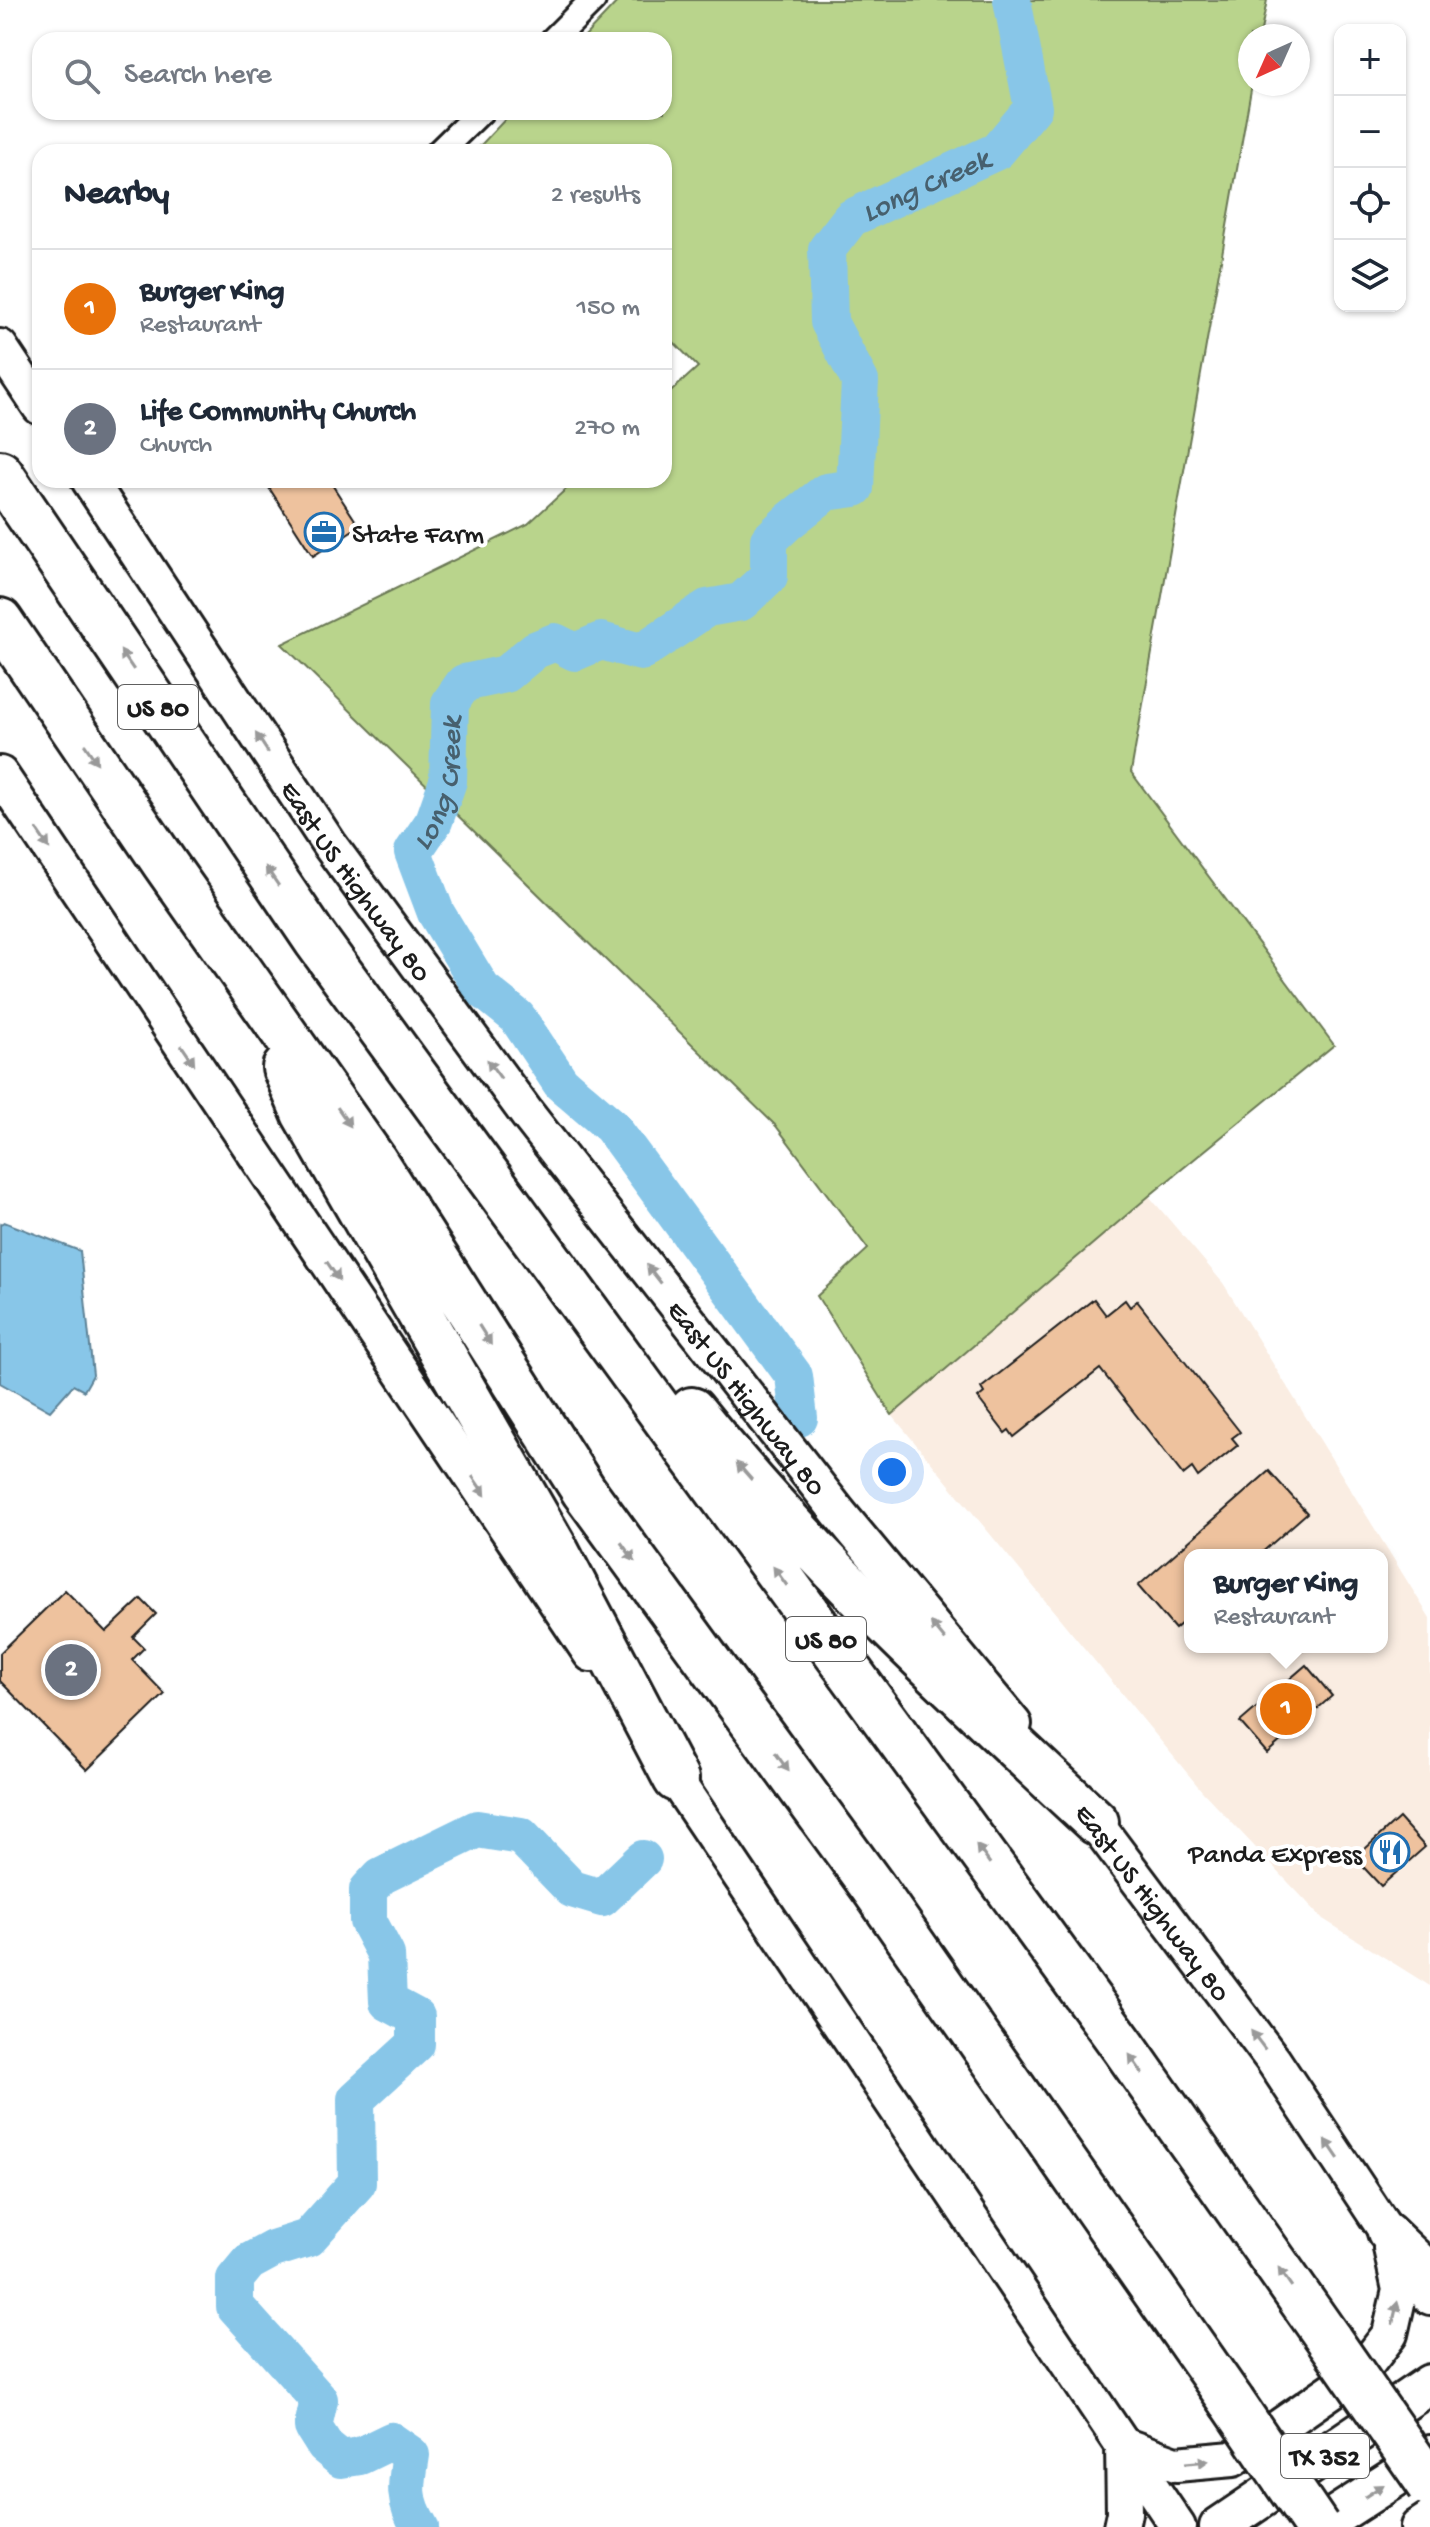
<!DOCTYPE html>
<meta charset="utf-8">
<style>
:root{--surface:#fff;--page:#f6f6f7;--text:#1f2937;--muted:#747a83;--line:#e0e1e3;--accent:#111827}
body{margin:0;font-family:"Gochi Hand",sans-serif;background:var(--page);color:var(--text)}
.controls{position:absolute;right:24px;top:24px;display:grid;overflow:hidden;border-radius:16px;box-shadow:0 2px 6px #0004}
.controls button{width:72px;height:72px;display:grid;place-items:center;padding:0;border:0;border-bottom:2px solid var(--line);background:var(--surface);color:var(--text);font:40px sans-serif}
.compass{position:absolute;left:1238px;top:24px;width:72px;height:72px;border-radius:50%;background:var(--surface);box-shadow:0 2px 6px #0004;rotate:225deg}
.you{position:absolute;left:892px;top:1472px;width:28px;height:28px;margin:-20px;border:6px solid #fff;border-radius:50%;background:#1a73e8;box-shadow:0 0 0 12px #1a73e833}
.badge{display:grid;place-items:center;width:52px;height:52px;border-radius:50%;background:var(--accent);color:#fff;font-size:26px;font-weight:700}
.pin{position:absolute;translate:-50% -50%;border:4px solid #fff;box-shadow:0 2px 8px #0006}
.popup{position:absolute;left:1184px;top:1549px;width:204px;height:104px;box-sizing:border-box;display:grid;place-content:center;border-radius:16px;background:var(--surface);filter:drop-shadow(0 2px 6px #0005);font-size:26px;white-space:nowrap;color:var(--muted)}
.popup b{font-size:30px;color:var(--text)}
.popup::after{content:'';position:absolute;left:50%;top:100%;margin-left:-16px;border:16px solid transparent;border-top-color:var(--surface)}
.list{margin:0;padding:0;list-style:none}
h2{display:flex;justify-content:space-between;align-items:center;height:104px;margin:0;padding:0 32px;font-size:34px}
h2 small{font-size:26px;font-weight:400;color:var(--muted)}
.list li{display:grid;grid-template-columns:52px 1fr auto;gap:24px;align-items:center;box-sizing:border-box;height:120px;padding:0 32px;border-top:2px solid var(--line)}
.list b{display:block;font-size:30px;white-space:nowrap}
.list p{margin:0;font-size:26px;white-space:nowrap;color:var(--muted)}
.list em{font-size:26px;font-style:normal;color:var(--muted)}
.icon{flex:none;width:44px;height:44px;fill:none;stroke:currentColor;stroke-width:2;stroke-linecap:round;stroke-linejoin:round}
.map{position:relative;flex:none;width:1430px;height:2527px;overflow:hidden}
.search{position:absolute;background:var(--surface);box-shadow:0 2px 6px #0004;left:32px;top:32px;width:640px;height:88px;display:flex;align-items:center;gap:20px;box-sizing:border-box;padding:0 28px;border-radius:24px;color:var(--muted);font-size:30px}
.panel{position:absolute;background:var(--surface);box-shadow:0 2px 6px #0004;left:32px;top:144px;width:640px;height:344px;border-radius:24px}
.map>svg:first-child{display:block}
.built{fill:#faede2;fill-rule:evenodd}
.green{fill:#b9d48c;stroke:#6a7854;stroke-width:2}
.water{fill:#88c6e8;stroke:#5d8296;stroke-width:2}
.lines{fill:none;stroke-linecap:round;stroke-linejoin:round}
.river{stroke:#88c6e8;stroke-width:38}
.building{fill:#eec29e;stroke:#1c1c1c;stroke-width:2}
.minor-casing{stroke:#1c1c1c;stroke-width:30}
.secondary-casing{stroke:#1c1c1c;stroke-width:40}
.primary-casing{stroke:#1c1c1c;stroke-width:44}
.motorway-casing{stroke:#1c1c1c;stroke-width:50}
.minor{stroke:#fff;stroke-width:24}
.secondary{stroke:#fff;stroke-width:34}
.primary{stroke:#fff;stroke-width:38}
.motorway{stroke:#fff;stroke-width:44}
.motorway-bridge-casing{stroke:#1c1c1c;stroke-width:50;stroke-linecap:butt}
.motorway-bridge{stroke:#fff;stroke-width:44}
.oneway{fill:#999}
.labels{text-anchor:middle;stroke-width:8;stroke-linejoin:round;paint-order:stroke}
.shield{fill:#fff;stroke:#606060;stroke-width:2}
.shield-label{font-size:26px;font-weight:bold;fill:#1c1c1c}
.poi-label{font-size:28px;fill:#1c1c1c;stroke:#fff;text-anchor:start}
.street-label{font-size:28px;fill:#1c1c1c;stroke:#fff}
.water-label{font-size:30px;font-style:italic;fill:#47606e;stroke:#fff}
</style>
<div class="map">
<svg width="1430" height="2527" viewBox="0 0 1430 2527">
<rect width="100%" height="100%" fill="#fff"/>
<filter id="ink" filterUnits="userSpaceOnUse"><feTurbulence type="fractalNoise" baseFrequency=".0125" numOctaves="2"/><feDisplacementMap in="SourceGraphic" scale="16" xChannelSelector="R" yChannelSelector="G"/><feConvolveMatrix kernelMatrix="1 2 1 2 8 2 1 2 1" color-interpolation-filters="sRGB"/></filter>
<g filter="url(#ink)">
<path class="built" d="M1149,1196l74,87 207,335v368l-107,-67 -121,-128 -310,-376zM1190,1555h192v92h-192z"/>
<path class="green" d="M619,0h648l-7,36h-10l2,48 -121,688 203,273 -185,151 -257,219 -75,-119 51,-47 -92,-123 -494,-482 246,-120 48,-44h88v-82l34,-31 -34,-35v-180h-178l-6,-6 32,-34h152v-72h-83z"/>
<path class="water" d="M4,1222l76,29 13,124 -9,16 -11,-6 -23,26 -50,-28v-159z"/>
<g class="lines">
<g class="river">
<path id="s1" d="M799,1418l-5,-42 -183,-250 -50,-43 -44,-66 -35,-28 -46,-76 -23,-61 21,-31 14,-40 2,-78 14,-20 42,-9 29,-24 20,-8 20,10 26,-11 40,11 66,-44 34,-6 28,-26v-36l19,-18 38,-30 29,-4 5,-107 -31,-59 -2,-73 24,-31 146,-67 36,-43 -21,-108"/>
<path d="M420,2527c-17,-27 -14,-42 -9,-72l-20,-14 -31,15 -19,3 -16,-13 -12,-19 6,-27 -84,-94v-27l14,-17 24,-13 35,-11 49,-55 -1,-84 60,-55v-27l-28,-15 -2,-47 -18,-34v-31l13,-14 96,-47 44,7 51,53 30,9 41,-39"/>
</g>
</g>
<path class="building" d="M264,480h65l30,46 -46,30z
M1094,1299l12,16 19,-15 5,7 7,-6 103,131 -8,6 6,7 -40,32 -6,-9 -9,7 -83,-106 -86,68 -5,-7 -4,3 -27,-35 6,-5 -3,-5z
M1269,1471l38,42 -48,42h-69v61l-15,13 -37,-43z
M65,1590l41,42 35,-33 15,15 -23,23 11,11 -12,12 33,34 -78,76 -87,-89v-28z
M1306,1665l26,31 -65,57 -27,-31z
M1399,1818l26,29 -44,39 -26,-28z"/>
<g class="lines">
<g class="minor-casing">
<path id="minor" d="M553,40l40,-40
M439,152l41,-40"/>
</g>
<g class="secondary-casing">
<g id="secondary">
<path d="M0,347l40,60"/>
<path id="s2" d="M89,480l240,364 198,270 312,399 175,211"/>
<path d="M0,774l591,880"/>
<path d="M663,1761l515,766"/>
<path id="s3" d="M1081,1804l192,256 157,237"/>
<path d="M1123,2445l53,19 57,-5 130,-90 27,-35 10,-44 -9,-42"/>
<path d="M1121,2527l3,-14 -1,-68"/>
<path d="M1418,2527l12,-8"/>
</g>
</g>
<g class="primary-casing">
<path id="primary" d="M1387,2232l43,41
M1219,2527l211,-143
M1318,2527l112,-72"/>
</g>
<g class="motorway-casing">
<path id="motorway" d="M0,473l316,467 807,1106 207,295
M0,621l165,243 210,298 209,329 288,395 360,516
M285,1068l19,45 249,432 123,234
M692,1410c121,151 263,281 404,412"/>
</g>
<use href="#minor" class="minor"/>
<use href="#secondary" class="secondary"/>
<use href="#primary" class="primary"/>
<use href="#motorway" class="motorway"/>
<g class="motorway-bridge-casing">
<path id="motorway-bridge" d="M1330,2341l100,144
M1232,2402l85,125"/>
</g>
<use href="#motorway-bridge" class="motorway-bridge"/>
</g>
<defs><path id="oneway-solid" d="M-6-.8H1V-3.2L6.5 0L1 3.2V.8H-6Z" transform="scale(2)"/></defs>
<g class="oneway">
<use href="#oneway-solid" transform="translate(127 660) rotate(-124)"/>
<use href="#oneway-solid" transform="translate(262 743) rotate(-123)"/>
<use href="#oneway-solid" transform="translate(91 754) rotate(56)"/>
<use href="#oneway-solid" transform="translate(43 839) rotate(56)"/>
<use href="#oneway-solid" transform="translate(272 876) rotate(-124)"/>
<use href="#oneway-solid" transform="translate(188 1055) rotate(56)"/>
<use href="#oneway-solid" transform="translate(494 1069) rotate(-126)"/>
<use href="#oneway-solid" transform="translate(344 1117) rotate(55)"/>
<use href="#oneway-solid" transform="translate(333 1271) rotate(56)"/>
<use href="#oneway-solid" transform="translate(654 1274) rotate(-128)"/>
<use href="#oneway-solid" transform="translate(485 1335) rotate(58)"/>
<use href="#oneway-solid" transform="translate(744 1471) rotate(-131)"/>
<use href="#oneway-solid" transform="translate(479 1486) rotate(56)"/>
<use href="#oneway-solid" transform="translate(628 1552) rotate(54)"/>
<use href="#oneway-solid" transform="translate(780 1576) rotate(-126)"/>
<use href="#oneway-solid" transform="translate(938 1631) rotate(-129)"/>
<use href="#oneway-solid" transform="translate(782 1762) rotate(54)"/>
<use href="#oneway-solid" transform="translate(983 1854) rotate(-126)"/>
<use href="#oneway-solid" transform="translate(1258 2040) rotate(-127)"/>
<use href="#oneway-solid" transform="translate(1136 2064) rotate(-125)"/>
<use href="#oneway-solid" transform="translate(1332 2149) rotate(-124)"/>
<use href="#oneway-solid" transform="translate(1285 2277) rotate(-125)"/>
<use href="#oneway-solid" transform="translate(1395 2313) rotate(-77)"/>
<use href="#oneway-solid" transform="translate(1197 2462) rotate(-5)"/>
<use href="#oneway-solid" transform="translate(1374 2491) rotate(-33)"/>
</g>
</g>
<defs>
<g id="office-ring" transform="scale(2)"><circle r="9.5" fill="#fff" stroke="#1f6fb2" stroke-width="1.5"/><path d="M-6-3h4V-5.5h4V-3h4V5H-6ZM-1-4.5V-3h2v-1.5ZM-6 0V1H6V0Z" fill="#1f6fb2"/></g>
<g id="restaurant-ring" transform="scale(2)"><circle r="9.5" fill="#fff" stroke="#1f6fb2" stroke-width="1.5"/><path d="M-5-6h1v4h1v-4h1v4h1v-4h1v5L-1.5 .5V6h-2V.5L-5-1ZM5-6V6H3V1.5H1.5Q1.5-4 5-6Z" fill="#1f6fb2"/></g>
</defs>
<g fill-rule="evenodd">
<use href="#office-ring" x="324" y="532"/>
<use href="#restaurant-ring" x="1390" y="1852"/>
</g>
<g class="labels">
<g class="shield">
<rect x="118" y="685" width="80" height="44" rx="6"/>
<rect x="786" y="1617" width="80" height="44" rx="6"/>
<rect x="1281" y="2434" width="88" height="44" rx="6"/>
</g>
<g class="shield-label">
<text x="158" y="716">US 80</text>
<text x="826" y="1648">US 80</text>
<text x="1325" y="2465">TX 352</text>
</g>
<g class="poi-label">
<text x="352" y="542">State Farm</text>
<text x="1362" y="1862" text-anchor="end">Panda Express</text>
</g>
<g class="street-label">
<text dy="10" stroke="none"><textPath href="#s2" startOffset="482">East US Highway 80</textPath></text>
<text dy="10" stroke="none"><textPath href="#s2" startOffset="1130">East US Highway 80</textPath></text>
<text dy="10" stroke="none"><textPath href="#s3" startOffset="122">East US Highway 80</textPath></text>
</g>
<g class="water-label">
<text dy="10" stroke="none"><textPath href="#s1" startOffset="1732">Long Creek</textPath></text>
<text dy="10" stroke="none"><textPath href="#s1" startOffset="772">Long Creek</textPath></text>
</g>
</g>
</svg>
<div class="controls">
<button>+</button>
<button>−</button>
<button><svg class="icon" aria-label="locate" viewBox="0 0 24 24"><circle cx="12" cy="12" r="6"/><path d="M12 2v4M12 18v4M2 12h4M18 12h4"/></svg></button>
<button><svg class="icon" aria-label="layers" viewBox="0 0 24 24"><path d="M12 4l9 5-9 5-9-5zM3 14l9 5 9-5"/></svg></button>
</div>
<svg class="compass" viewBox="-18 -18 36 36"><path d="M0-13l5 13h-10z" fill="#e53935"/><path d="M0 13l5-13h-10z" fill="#747a83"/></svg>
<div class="you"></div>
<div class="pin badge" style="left:1286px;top:1709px;background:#e8710a">1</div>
<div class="popup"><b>Burger King</b>Restaurant</div>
<div class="pin badge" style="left:71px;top:1670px;background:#6b7280">2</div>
<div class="search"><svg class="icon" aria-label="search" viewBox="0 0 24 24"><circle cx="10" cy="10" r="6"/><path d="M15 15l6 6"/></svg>Search here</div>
<section class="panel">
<h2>Nearby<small>2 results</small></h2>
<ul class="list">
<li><span class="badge" style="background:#e8710a">1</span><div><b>Burger King</b><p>Restaurant</p></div><em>150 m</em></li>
<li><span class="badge" style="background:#6b7280">2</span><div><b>Life Community Church</b><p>Church</p></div><em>270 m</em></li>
</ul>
</section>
</div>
